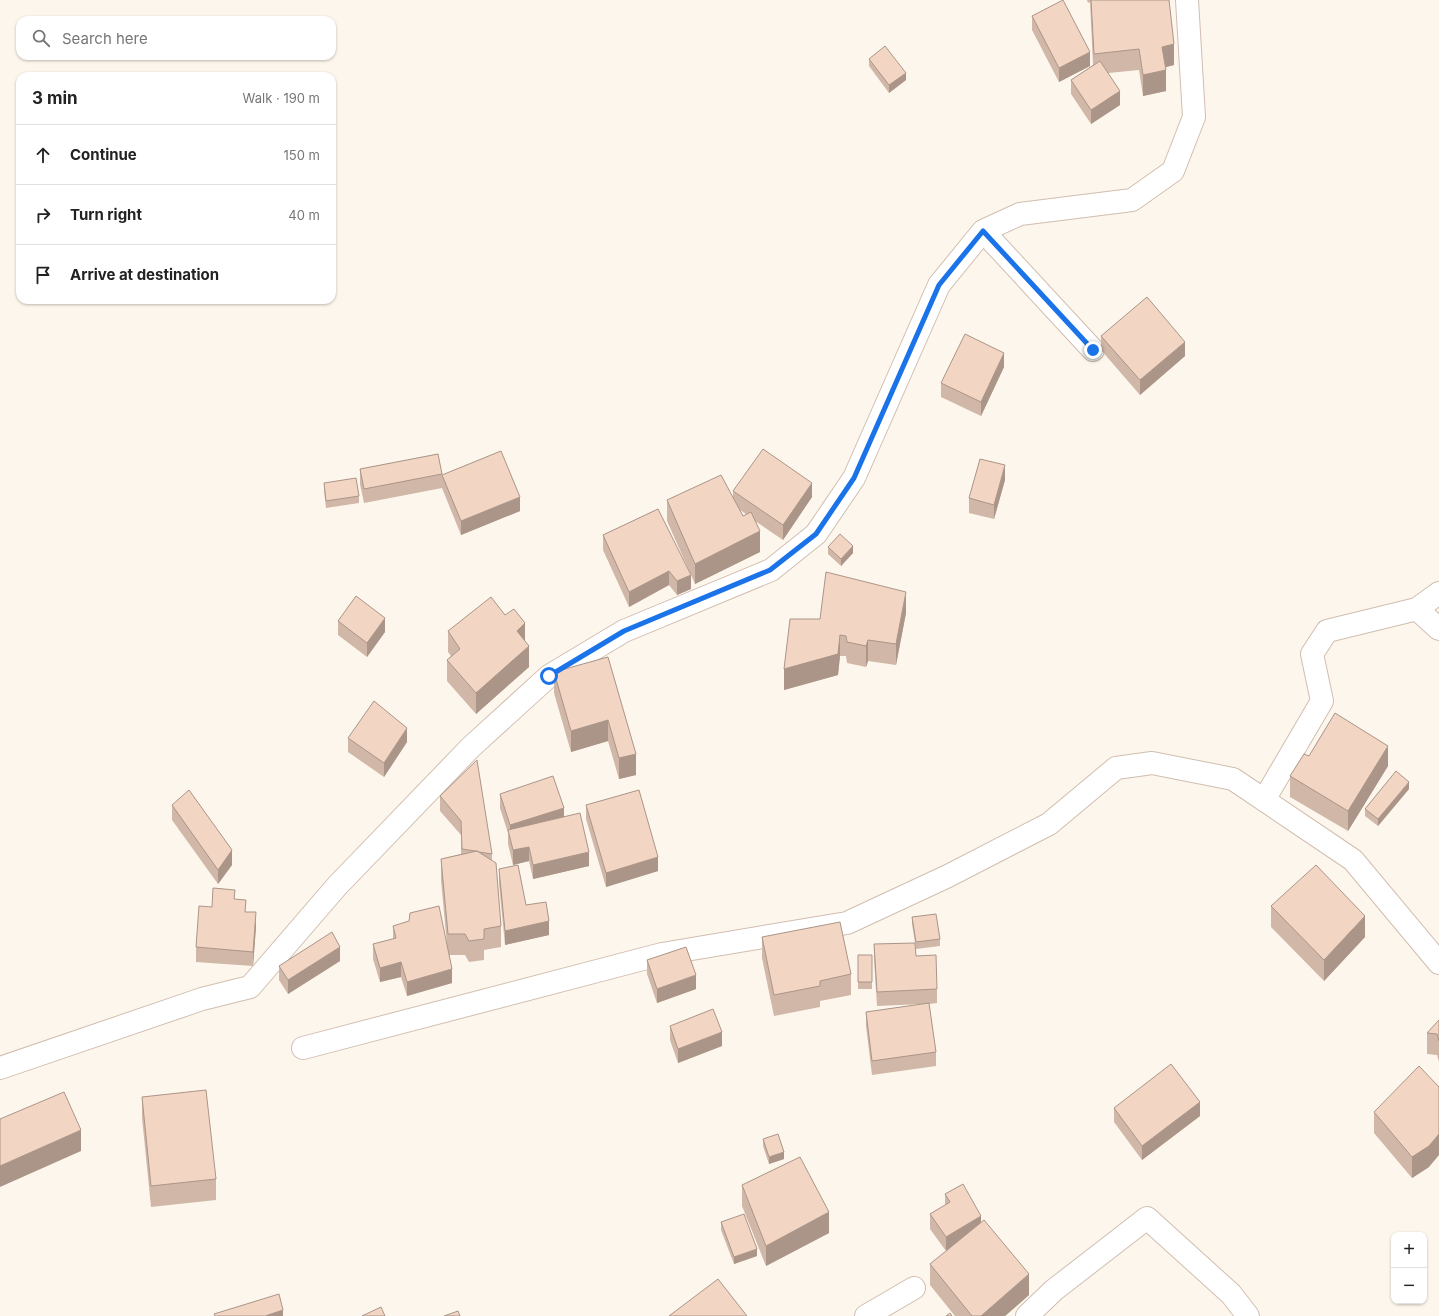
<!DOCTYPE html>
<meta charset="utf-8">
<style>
:root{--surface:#fff;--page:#f6f6f6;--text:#222;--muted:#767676;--line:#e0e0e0}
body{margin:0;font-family:Inter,sans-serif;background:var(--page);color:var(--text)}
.controls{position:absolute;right:12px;bottom:12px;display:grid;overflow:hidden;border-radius:8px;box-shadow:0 1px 3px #0004}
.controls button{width:36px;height:36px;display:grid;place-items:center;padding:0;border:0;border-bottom:1px solid var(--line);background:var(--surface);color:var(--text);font:20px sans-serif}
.stop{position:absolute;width:12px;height:12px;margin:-9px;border:3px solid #1a73e8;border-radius:50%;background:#fff}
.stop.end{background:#1a73e8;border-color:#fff;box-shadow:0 1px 4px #0008}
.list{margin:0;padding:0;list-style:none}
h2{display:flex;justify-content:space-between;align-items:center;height:52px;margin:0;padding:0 16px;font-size:17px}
h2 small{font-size:13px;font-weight:400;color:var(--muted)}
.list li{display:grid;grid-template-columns:26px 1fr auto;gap:12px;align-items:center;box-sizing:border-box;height:60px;padding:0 16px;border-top:1px solid var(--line)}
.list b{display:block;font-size:15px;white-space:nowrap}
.list em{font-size:13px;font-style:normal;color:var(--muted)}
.icon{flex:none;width:22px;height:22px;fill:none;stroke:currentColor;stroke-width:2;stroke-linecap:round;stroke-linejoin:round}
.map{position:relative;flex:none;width:1439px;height:1316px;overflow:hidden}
.search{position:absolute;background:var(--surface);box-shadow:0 1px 3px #0004;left:16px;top:16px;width:320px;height:44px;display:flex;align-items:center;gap:10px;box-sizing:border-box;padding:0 14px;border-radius:12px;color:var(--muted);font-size:15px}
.panel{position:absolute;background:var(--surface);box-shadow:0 1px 3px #0004;left:16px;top:72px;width:320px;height:232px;border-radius:12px}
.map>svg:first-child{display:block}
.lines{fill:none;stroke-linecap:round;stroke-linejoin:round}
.minor-casing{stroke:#d1beb0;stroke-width:24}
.minor{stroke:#fff;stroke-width:22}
.wall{fill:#d1b7a8;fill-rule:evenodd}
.shaded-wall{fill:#aa9588}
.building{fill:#f3d5c3;stroke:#aa9588}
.route{stroke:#1a73e8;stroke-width:5}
</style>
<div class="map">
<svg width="1439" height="1316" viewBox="0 0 1439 1316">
<rect width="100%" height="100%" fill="#fdf6ec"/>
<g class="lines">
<g class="minor-casing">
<path id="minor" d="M983,231l110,119
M1417,609l22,-16
M1264,800l58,-99 -10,-47 15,-23 90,-22 22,20
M303,1048l359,-94 185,-31 101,-47 101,-52 67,-56 36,-5 81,16 120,81 86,103
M0,1068l202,-69 48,-12 87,-101 134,-139 78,-71 75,-45 147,-61 45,-36 38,-56 85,-193 44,-54 37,-17 112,-14 41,-29 21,-54 -7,-117
M866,1316l48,-28
M1027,1316l27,-26 93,-72 84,76 17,22"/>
</g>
<use href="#minor" class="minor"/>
</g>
<path class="wall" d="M1087,0h82l5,65 -8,2v24l-23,5 -4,-26 -31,3 12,32 -29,19 -20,-30v-14l22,-15 -3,-63 -2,1z
M1032,16l58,50 -31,16 -27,-52z
M869,59l37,21 -17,13 -20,-27z
M1101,336l84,20 -45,39 -39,-45z
M1004,367l-23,49 -40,-19v-14z
M438,454l4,21 78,36 -59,24 -19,-47 -78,15 -4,-19v-15z
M1005,480l-11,39 -25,-6v-15z
M324,483l35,13v7l-33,5 -2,-18z
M733,491l79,6 -29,43 -28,-19 5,31 -65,32 -28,-63v-21l66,-2zM740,510l6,4 -3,2z
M658,509l33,80 -14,6 -8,-10 -40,22 -26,-57v-15z
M828,547l25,6 -12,13 -13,-12z
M906,613l-10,52 -28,-4 -2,6 -19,-4 -1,-7h-6l-2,19 -54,15 36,-71z
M338,621l47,11 -18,25 -29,-22z
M448,631l77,10 4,26 -53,47 -29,-33v-21l4,-4 -3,-4z
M608,657l28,118 -17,4 -11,-38 -37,11 -17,-59v-21z
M348,738l59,4 -23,35 -36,-25z
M1309,756l79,10 -40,65 -58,-34v-21z
M1409,789l-31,37 -13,-10v-7z
M500,794l64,23 25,49 -56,13 -4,-18 -16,4 -5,-21v-11l-8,-25z
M440,796l52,58v7l9,65v21l-17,3v10l-15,2 -4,-7h-16l3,28 -45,13 -6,-19 -21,5 -7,-23v-15l20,-5v-13l54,19 -6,-65v-21l20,-5v-19l-21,-24z
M172,805l60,60 -14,19 -46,-64z
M586,805l72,66 -52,16 -20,-68z
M499,869l27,36 23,30 -44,10 -6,-61z
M235,899l11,13 10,15 -3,39 -57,-4v-15l16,-40z
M1271,906l94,31 -41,44 -53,-54z
M912,917l28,22v7l-24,3 -4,-25z
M762,937l89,37v21l-31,6v6l-46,9 -12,-58z
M874,944l42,12 21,33v14l-8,1 7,48v14l-64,9 -6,-49v-14l57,-8 -46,2 -3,-47z
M858,955h14v34h-14z
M647,960l49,29 -39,14 -10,-29z
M340,961l-52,33 -9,-14v-14z
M1439,1020v42l-2,-7 -10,-1v-21z
M670,1026l52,20 -44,17 -8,-23z
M142,1097l74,82v21l-65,7 -9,-89z
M1114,1108l86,8 -58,44 -28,-38z
M1374,1112l55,55 -17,11 -38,-45z
M763,1139l21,20 -15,5 -6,-18z
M742,1185l87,48 -63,33 -24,-60z
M945,1194l36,29 48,72 -24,21h-50l-25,-31v-21l16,-13 -16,-22v-15l15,-9z
M721,1222l36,34 -23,8 -13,-34z"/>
<path class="shaded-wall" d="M1174,44v21l-12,3v-21z
M1090,52v14l-31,16v-14z
M1166,70v21l-23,5v-21z
M906,73v7l-17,13v-8z
M1120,91v14l-29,19v-14z
M1185,342v14l-45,39v-15z
M1004,353v14l-23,49v-14z
M1005,465v15l-11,39v-14z
M812,483v14l-29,43v-15z
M520,497v14l-59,24v-14z
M760,531v21l-65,32v-20z
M853,546v7l-12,13v-7z
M669,571v14l-40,22v-15z
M691,575v14l-14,6v-14z
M906,592v21l-10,52v-21z
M385,618v14l-18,25v-14z
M525,623v21l-8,-13z
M840,635v21l-2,19 -54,15v-21z
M868,640v21l-2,6v-21z
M529,646v21l-53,47v-21z
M608,720v21l-37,11v-21z
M407,728v14l-23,35v-14z
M1388,746v20l-40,65v-20z
M636,754v21l-17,4v-21z
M1409,782v7l-31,37v-7z
M564,808v14l-54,17v-14z
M529,847v14l-16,4v-15z
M232,850v15l-14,19v-14z
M589,852v14l-56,13v-14z
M658,857v14l-52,16v-14z
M256,912v15l-3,39v-14z
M1365,916v21l-41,44v-21z
M549,921v14l-44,10v-14z
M340,947v14l-52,33v-14z
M401,962v15l-21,5v-14z
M452,969v14l-45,13v-14z
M696,975v14l-39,14v-14z
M722,1032v14l-44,17v-14z
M1200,1102v14l-58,44v-14z
M81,1130v21l-81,36v-21z
M1439,1134v21l-10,12 -17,11v-21z
M784,1152v7l-15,5v-7z
M829,1212v21l-63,33v-20z
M981,1216v14l-35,21v-14z
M757,1249v7l-23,8v-7z
M1029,1274v21l-24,21h-24z
M283,1310v6h-18z"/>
<path class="building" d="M1063,0l27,52 -31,16 -27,-52z
M1091,0h78l5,44 -12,3 4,23 -23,5 -4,-26 -45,5z
M885,46l21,27 -17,12 -20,-26z
M1100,61l20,30 -29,19 -20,-30z
M1147,297l38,45 -45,38 -39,-44z
M965,334l39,19 -23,49 -40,-19z
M763,449l49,34 -29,42 -50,-34z
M501,451l19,46 -59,24 -19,-46z
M438,454l4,20 -78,15 -4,-20z
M980,459l25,6 -11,40 -25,-7z
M721,475l22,41 8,-4 9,19 -65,33 -28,-64z
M356,478l3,18 -33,5 -2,-18z
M658,509l33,66 -14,6 -8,-10 -40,21 -26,-57z
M840,534l13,12 -12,13 -13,-12z
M826,572l80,20 -10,52 -28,-4 -2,6 -19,-4 -1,-6 -6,-1 -2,19 -54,15 6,-50h30z
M356,596l29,22 -18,25 -29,-22z
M491,597l14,18 9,-6 11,14 -8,8 12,15 -53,47 -29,-33 13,-11 -12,-18z
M608,657l28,97 -17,4 -11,-38 -37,11 -17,-59z
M374,701l33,27 -23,35 -36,-25z
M1335,713l53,33 -40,65 -58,-35 14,-22 5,2z
M477,760l15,94 -13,-2 -2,-1h-2l-13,-2 -1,-28 -21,-25z
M1396,771l13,11 -31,37 -13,-10z
M553,776l11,32 -54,17 -10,-31z
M189,790l43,60 -14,20 -46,-65z
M639,790l19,67 -52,16 -20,-68z
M580,813l9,39 -56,13 -4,-18 -16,3 -5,-20z
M477,851l19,12 5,63 -17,3v10l-15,2 -4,-7h-17l-7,-75z
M518,865l8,40 20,-3 3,19 -44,10 -6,-62z
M1316,865l49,51 -41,44 -53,-54z
M213,888l22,2 -1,9 12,1 -1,12h11l-3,40 -57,-5 3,-41 13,1z
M439,906l13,63 -45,13 -6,-20 -21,6 -7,-24 23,-6 -3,-12 16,-5 1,-8z
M936,914l4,25 -24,3 -4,-25z
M840,922l11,52 -31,7v5l-46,9 -12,-58z
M332,932l8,15 -52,33 -9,-14z
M915,943l1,13 20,-1 1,34 -60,3 -3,-48z
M686,947l10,28 -39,14 -10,-29z
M858,955h14v27h-14z
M929,1003l7,49 -64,9 -6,-49z
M713,1009l9,23 -44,17 -8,-23z
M1439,1020v21l-2,-7 -10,-1z
M1171,1064l29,38 -58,44 -28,-38z
M1419,1066l20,21v47l-10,12 -17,11 -38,-45z
M206,1090l10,89 -65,7 -9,-89z
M64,1092l17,38 -81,36v-47z
M778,1134l6,18 -15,5 -6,-18z
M800,1157l29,55 -63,34 -24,-61z
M963,1184l18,32 -35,21 -16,-23 20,-12 -5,-8z
M744,1214l13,35 -23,8 -13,-35z
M984,1220l45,54 -48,42h-9l-42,-52z
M718,1279l29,37h-78z
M279,1294l4,16 -18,6h-50l-1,-2z
M381,1307l4,9h-23z
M458,1311l2,5h-16z
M950,1313l2,3h-6z"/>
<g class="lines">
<path class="route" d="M549,676l75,-45 146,-61 46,-36 38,-56 85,-193 44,-54 110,119"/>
</g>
</svg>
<div class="controls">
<button>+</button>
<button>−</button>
</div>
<div class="stop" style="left:549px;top:676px"></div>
<div class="stop end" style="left:1093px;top:350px"></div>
<div class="search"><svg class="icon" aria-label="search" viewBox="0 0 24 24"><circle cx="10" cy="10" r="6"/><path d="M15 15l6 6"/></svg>Search here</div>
<section class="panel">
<h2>3 min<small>Walk · 190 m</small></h2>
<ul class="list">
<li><svg class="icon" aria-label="ahead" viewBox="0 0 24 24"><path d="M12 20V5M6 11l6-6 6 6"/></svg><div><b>Continue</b></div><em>150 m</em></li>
<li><svg class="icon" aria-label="right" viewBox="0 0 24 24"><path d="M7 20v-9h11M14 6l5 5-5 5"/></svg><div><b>Turn right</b></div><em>40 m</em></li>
<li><svg class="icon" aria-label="arrive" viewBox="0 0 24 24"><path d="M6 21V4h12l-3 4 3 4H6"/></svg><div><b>Arrive at destination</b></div></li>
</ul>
</section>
</div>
